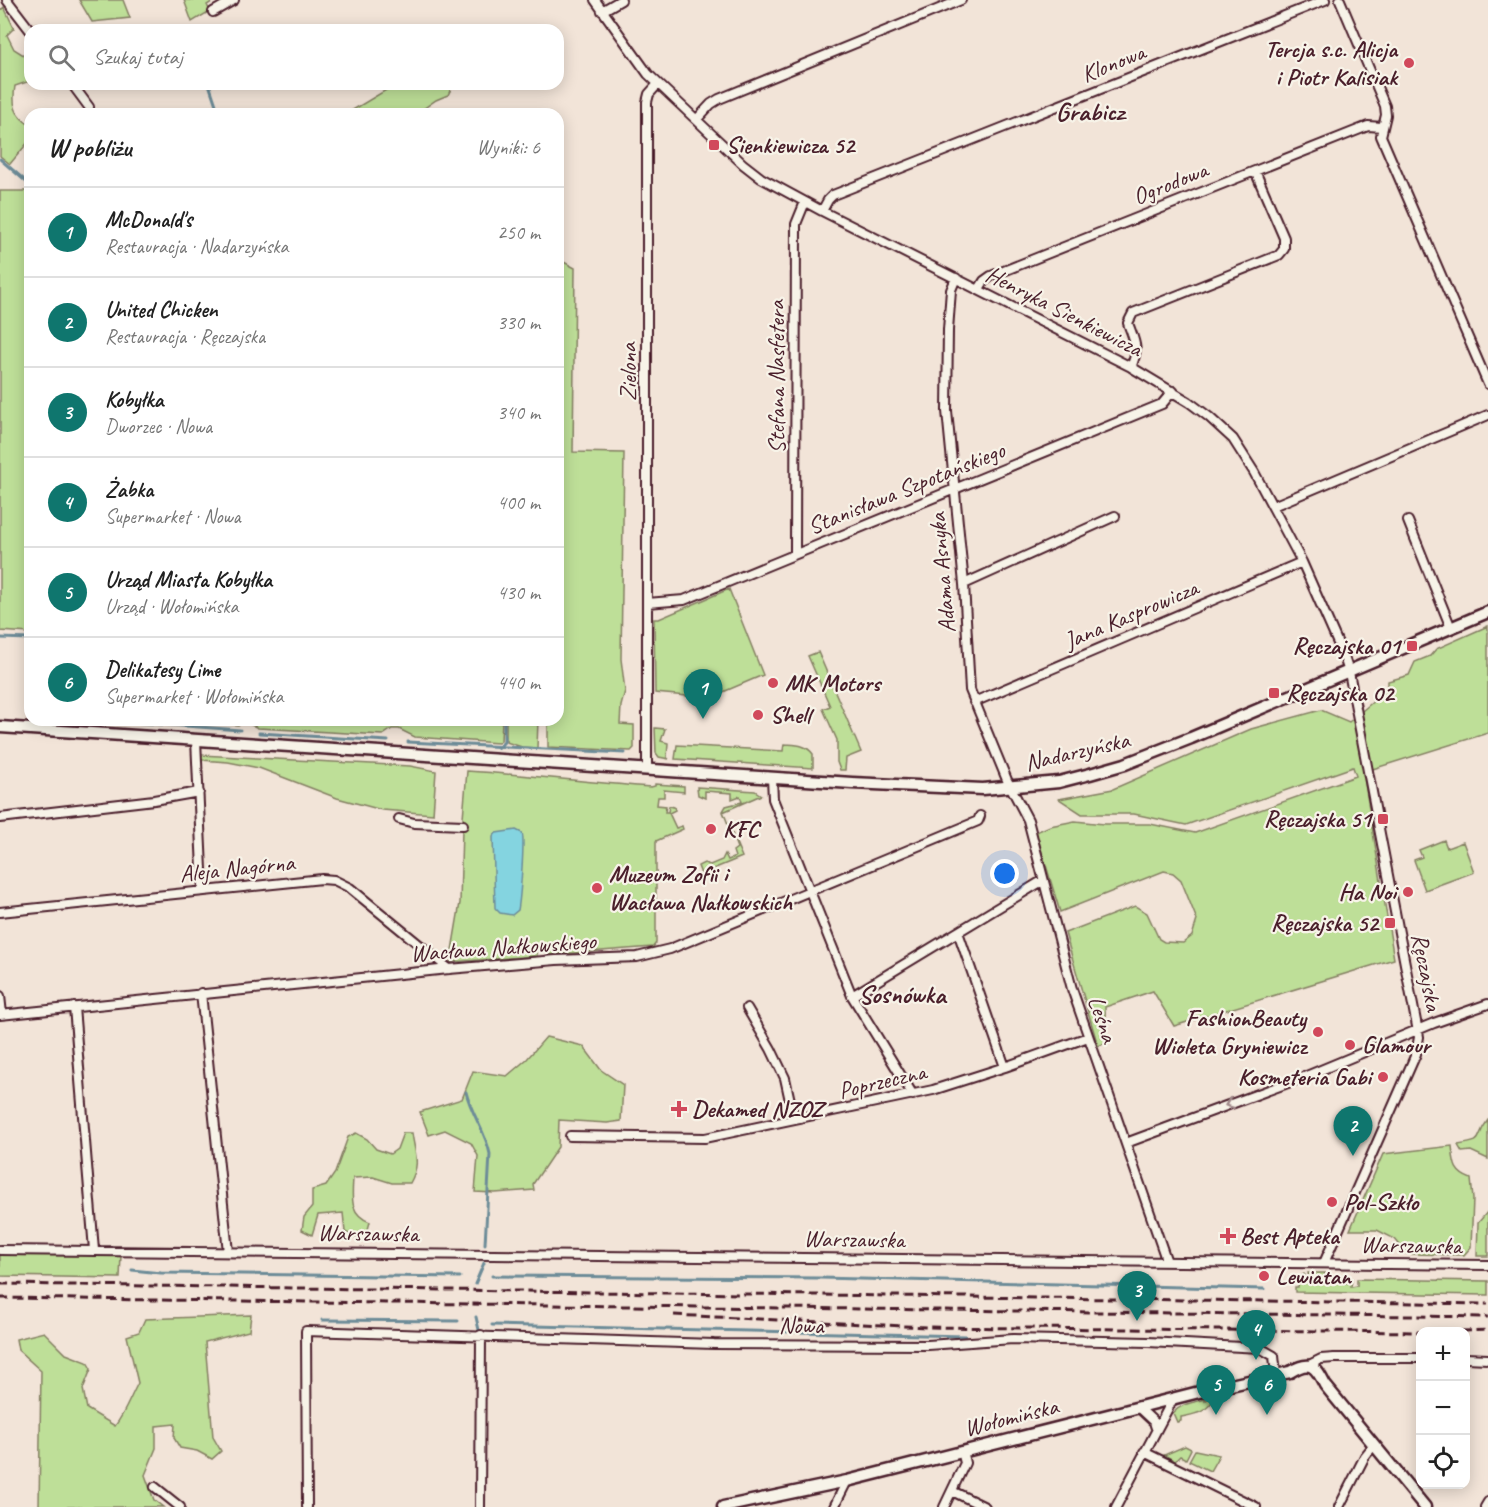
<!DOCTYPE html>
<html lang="pl">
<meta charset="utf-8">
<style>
:root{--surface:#fff;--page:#f2f2f2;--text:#222;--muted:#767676;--line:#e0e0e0;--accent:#0f766e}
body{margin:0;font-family:Caveat,sans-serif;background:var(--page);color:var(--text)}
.controls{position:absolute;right:18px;bottom:18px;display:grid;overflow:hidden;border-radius:12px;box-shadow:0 3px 15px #0003}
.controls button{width:54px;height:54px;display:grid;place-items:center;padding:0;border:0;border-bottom:2px solid var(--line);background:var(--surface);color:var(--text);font:30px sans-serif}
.you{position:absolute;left:1005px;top:874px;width:21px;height:21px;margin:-15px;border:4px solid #fff;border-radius:50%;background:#1a73e8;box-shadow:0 0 0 9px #1a73e833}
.badge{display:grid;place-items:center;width:39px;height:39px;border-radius:50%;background:var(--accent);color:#fff;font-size:20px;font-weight:700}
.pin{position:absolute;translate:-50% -50px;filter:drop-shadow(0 2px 3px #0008)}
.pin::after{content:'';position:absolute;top:32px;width:21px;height:18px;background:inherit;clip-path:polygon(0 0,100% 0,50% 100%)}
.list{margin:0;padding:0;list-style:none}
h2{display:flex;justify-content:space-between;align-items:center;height:78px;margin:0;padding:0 24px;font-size:26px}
h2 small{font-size:20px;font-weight:400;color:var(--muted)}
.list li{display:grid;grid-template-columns:39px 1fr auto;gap:18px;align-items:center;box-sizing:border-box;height:90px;padding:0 24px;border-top:2px solid var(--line)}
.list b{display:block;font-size:22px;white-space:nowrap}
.list p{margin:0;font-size:20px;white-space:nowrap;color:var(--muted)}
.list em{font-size:20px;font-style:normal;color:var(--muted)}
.icon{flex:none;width:33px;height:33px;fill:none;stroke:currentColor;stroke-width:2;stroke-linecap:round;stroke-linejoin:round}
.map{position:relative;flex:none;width:1488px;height:1507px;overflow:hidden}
.search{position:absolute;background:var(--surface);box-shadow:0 3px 15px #0003;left:24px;top:24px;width:540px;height:66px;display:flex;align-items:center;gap:15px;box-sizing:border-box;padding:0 21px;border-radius:18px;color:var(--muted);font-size:22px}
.panel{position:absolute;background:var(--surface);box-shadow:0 3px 15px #0003;left:24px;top:108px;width:540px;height:618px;border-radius:18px}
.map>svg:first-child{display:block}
.green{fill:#bedf98;stroke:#847f62;stroke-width:1.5}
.water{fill:#84d4e0;stroke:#6d8c98;stroke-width:1.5}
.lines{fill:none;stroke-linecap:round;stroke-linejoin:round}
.stream{stroke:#6d8c98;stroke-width:3}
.street-casing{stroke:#4a1f2b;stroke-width:12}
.secondary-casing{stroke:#4a1f2b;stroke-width:15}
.street{stroke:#f7f3e8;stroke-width:8}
.secondary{stroke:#f7f3e8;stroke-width:10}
.rail{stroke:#4a1f2b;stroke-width:3;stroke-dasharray:9 4.5;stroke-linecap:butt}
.oneway{stroke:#a0898a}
.poi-dot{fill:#d1495b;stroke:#f7f3e8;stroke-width:2}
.labels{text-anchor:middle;stroke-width:4.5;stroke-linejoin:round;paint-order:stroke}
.poi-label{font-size:24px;font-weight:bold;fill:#4a1f2b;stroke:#f7f3e8;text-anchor:start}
.street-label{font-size:24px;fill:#4a1f2b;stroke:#f7f3e8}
.neighbourhood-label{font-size:26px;font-weight:bold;fill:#4a1f2b;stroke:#f7f3e8}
</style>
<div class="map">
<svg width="1488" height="1507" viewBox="0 0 1488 1507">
<rect width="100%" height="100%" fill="#f2e4d8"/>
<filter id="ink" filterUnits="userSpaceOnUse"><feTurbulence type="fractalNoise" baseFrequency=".0167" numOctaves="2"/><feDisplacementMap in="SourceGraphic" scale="12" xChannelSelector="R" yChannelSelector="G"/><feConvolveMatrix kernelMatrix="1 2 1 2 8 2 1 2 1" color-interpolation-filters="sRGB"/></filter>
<g filter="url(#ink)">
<path class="green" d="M79,0h44l7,18 -38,4z
M184,0h31l-8,5 3,6 -18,11z
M4,7l10,21 -7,7 7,14 16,10v22l-15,5c-3,18 -1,29 15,39v15l-20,24 -10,-8v-145z
M396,84l57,1 -5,10 -12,5 -20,14h-70z
M0,191h30v442l-30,-2z
M558,259l17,9 -2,184 51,1 -3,206 4,32 -4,15 -1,18 14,1v23l-3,3 -83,-4v-27h10z
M729,589l34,86 -54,23 -54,-5 -1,-74h5z
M1488,626v107l-125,39 31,187 -220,67 -21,-35 -48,16 1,36 -8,3 -33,-113 70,-27 12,7 12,26 5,3 19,1 9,-7 5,-16 -16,-40 -8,-7 -9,-2 -104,41 -24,-80 14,-6 25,-5 29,3h46l45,9 161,-57 -3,-9 -167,58 -52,-11h-52l-23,-15 54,-10 138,-60 70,-19 28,12 39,-33v-8l21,-6 6,-13 15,-6 6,-7z
M818,652l43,100 -15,6 -1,12h-5l-3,-8v-22l-14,-31 7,-3 -22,-50z
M179,720h323l-1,21 -3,2 -83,-6 -16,-8h-7l-9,6 -125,-7 -13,-6 -7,3z
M506,720h32l-1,28 -15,-1 -16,-5z
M655,728l10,1 -4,12 7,2 -1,15 2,1 -10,-2 -3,-4z
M784,744c12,1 22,0 29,10v14l-138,-9 2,-14 106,6z
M200,755l210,11 26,5 -3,43 -51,-4 -45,-12 -78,-30 -31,-6 -27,-2z
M467,771c61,4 122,11 184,16l4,-1v-2l29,2v6l-20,-2v7h-6l-1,8 9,1 -1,6h3l1,-6 5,1 1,3 -6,3 7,15 6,-2 1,3 -27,12v102l-3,4 -104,8 -2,-7 -10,1v7l-87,6 10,-59 2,-74z
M697,787l58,4 6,4 -38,17 19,45 -41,17 -3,-8 6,-3 6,2 12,-5 3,-6 3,6 7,-3 -2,-6 4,-3 -14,-37 3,-5 16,-4 -2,-6 -8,3v-6l-27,-2v7l-7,-3z
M1444,840l3,8 16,-6 11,30 -49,18 -11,-30 8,-3 -3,-7z
M546,1037l37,9 18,24 22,15 -2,36 -14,2 -48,-3 -1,27 -25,37 1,6 -39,3 -20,-1 3,-36 -7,-13 -26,-13 -16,5 -9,-23 42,-13 11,-28 34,5 20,-17z
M1488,1120v39l-17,-8 -9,1 -4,-7c30,-5 14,-4 30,-25z
M356,1133l11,6 9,10 14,5 7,-5 6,-16h9c3,22 9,30 -2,50h-18l-19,-6 -20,1c-1,20 -4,36 17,44l-3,11 -12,4 -10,-5 -2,-19 -25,2 -6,20 -10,-5 2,-13 8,-10v-17l14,-4 9,-13 13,-36z
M1452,1146c2,17 1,26 19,33l2,20 -2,48 -7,8 -57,-1 -12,-15 -18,-9h-27l33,-76z
M1488,1211v45h-11l1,-33z
M0,1254l121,1 -1,23 -120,-2z
M1308,1273h17l-1,5h11l1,4 14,1 2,-5 -1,9 6,-1v-7l131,2v14l-193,-3v-5h3v-6h-3l9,-7 2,3h3z
M251,1315l-2,16 -44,11 8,95 8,14 -9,8 -15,-8 -17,-3 -6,-10 1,-14 -19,2v22l-11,27 9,25 9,7h-124l2,-136 -23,-21 -2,-11 28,-7 22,22 21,8 4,7 -8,20 4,20 28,17c10,-13 15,-28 23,-43l-11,-47 12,-4 6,-13z
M1210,1397l3,3c-7,13 -18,14 -32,17v4l-4,1 -4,-9c10,-11 22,-10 32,-14v2z
M1185,1446l6,3 -5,10 -6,-3 -5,5 -11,-6z
M1195,1450l24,5 -9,16 -21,-10z"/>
<path class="water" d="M516,830l6,3c3,6 -2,67 -4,77l-6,5 -12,-2 -5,-5 -2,-71 3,-4z"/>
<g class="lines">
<path class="stream" d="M209,84l10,30
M0,159l30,26
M0,638l30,1
M103,720l137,10
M259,733l129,8
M408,742l217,11
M498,748l6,-6v-22
M466,1092c5,22 20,40 24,62l-5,90
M132,1270l29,3 299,4
M492,1276l328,2 444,11
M475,1284l9,-21
M476,1317l3,13
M322,1320l136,1
M492,1325l473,11"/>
<g class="street-casing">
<path id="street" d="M7,0l23,30
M595,0l53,74 95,90 18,14 61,33 309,156 58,35 20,15 24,22 21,33 48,90 42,95 5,15 70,365 -3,17 -92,209
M1340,0l45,106 1,9 -5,21 107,248
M602,11l19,-11
M213,12l21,-12
M72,84l17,23
M697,119l14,-15 8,-5 242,-99
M822,211l6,-11 5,-5 492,-195
M956,278l-5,12 -3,40 -1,81 17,173 6,106 37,90 21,40 44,169 95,273
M979,289l5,-8 7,-5 377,-150 14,1
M1131,367c9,-19 3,-26 -3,-44l5,-10 146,-58 5,-6v-11l-29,-67
M1273,506l215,-91
M1408,521l43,107
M795,554l1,-330 9,-22
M964,584l151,-68
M647,603l37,-3 478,-196 11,-13
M974,702l328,-140
M196,740l7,151
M647,769v-667l2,-8 9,-10
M772,778l1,21 79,197 61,99
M0,818l154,-18 45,-8
M399,819l15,4 49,2
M0,912l322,-33 12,1 16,8 99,81
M958,932l47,135
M201,993l27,259
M0,996l2,18
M852,996l190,-115
M74,1007l20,243
M747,1008l24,41 14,29 9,41
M0,1015l449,-46 107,-9 81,-3 33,-8 308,-128 2,-5
M570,1136l135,2 228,-48 72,-23 83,-30
M1126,1143l178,-66 130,-54 54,-19
M0,1250l1488,15
M1466,1358l22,1
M1309,1365l12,-6 13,-1h86
M1138,1407l16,15 2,6
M1144,1452l112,55
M155,1487l25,20
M952,1491l33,16
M307,1507l-1,-176 408,13 214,1 85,-6 135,3 112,6 14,8 2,19
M480,1507l1,-172
M834,1507l13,-26
M944,1507l21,-44 -3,-12
M1116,1507l57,-108
M1339,1507l26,-51 9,-11
M1485,1507l3,-5"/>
</g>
<g class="secondary-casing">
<path id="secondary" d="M0,727l852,56 131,6 76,-7 31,-8 35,-10 66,-26 297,-126
M723,1507l124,-26 356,-90 87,-19c20,-12 25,-7 35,13l100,122"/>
</g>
<use href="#street" class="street"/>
<use href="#secondary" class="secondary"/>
<path class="rail" d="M0,1284l1488,20
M0,1298l1488,19
M674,1315l252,12 494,5
M1435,1332l53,-2"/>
</g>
<defs><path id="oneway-chevron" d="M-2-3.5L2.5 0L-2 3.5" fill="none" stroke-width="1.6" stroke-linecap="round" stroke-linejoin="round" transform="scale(1.5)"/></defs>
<use class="oneway" href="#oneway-chevron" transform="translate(1229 1104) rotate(160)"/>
</g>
<g class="poi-dot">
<circle cx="1409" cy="63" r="6"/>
<rect x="708" y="139" width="12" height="12" rx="3"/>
<rect x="1406" y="640" width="12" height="12" rx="3"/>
<circle cx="773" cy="683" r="6"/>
<rect x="1268" y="687" width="12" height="12" rx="3"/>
<circle cx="758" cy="715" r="6"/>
<rect x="1377" y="813" width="12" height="12" rx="3"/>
<circle cx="711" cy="829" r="6"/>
<circle cx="597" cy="888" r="6"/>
<circle cx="1408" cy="892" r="6"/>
<rect x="1384" y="917" width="12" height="12" rx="3"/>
<circle cx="1318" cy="1032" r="6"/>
<circle cx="1350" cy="1045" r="6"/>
<circle cx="1383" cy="1077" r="6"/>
<path d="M676 1100h6v6h6v6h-6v6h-6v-6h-6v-6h6z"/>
<circle cx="1332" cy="1202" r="6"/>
<path d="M1225 1227h6v6h6v6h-6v6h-6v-6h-6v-6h6z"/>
<circle cx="1264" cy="1276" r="6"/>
</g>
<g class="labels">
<g class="poi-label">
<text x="1397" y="57" text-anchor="end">Tercja s.c. Alicja<tspan x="1397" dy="28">i Piotr Kalisiak</tspan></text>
<text x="726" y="153">Sienkiewicza 52</text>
<text x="1400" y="654" text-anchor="end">Ręczajska 01</text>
<text x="785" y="691">MK Motors</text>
<text x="1286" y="701">Ręczajska 02</text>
<text x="770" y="723">Shell</text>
<text x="1371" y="827" text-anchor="end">Ręczajska 51</text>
<text x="723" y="837">KFC</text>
<text x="609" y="882">Muzeum Zofii i<tspan x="609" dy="28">Wacława Nałkowskich</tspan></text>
<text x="1396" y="900" text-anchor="end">Ha Noi</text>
<text x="1378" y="931" text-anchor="end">Ręczajska 52</text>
<text x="1306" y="1026" text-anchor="end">FashionBeauty<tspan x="1306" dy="28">Wioleta Gryniewicz</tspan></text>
<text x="1362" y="1053">Glamour</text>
<text x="1371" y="1085" text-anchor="end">Kosmeteria Gabi</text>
<text x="692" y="1117">Dekamed NZOZ</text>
<text x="1344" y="1210">Pol-Szkło</text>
<text x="1240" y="1244">Best Apteka</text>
<text x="1276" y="1284">Lewiatan</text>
</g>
<g class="street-label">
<text transform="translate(1113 63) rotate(-22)" y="8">Klonowa</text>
<text transform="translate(1170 183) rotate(-22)" y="8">Ogrodowa</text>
<text transform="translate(1064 311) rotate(27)" y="8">Henryka Sienkiewicza</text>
<text transform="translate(628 372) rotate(-90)" y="8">Zielona</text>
<text transform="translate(776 377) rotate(-90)" y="8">Stefana Nasfetera</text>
<text transform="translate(906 488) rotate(-22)" y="8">Stanisława Szpotańskiego</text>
<text transform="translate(942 573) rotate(-95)" y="8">Adama Asnyka</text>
<text transform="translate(1131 614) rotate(-23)" y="8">Jana Kasprowicza</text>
<text transform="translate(1077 751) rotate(-13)" y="8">Nadarzyńska</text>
<text transform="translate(237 868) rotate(-6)" y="8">Aleja Nagórna</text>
<text transform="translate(503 947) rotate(-4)" y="8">Wacława Nałkowskiego</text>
<text transform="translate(1427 972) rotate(79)" y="8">Ręczajska</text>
<text transform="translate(1103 1019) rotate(71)" y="8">Leśna</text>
<text transform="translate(882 1081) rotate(-13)" y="8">Poprzeczna</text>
<text transform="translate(368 1233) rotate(1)" y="8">Warszawska</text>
<text transform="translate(854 1239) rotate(1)" y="8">Warszawska</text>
<text transform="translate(1411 1245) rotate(1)" y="8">Warszawska</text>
<text x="801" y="1333">Nowa</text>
<text transform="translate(1011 1417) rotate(-14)" y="8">Wołomińska</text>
</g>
<g class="neighbourhood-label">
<text x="1090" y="120">Grabicz</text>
<text x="902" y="1003">Sosnówka</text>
</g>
</g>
</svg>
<div class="controls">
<button>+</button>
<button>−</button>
<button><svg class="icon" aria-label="locate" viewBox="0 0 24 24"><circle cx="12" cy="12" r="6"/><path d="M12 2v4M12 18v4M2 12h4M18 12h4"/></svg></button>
</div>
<div class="you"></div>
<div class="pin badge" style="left:703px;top:719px">1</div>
<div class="pin badge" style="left:1353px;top:1156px">2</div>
<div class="pin badge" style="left:1137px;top:1321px">3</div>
<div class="pin badge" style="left:1256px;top:1360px">4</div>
<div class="pin badge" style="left:1216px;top:1415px">5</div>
<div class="pin badge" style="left:1267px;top:1415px">6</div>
<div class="search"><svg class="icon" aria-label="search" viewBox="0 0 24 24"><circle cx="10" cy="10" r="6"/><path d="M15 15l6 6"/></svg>Szukaj tutaj</div>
<section class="panel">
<h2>W pobliżu<small>Wyniki: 6</small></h2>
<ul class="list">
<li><span class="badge">1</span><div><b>McDonald's</b><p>Restauracja · Nadarzyńska</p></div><em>250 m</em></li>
<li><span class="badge">2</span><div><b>United Chicken</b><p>Restauracja · Ręczajska</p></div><em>330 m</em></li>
<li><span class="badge">3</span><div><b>Kobyłka</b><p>Dworzec · Nowa</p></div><em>340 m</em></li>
<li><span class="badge">4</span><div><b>Żabka</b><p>Supermarket · Nowa</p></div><em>400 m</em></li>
<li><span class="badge">5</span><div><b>Urząd Miasta Kobyłka</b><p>Urząd · Wołomińska</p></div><em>430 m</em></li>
<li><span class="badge">6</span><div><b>Delikatesy Lime</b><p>Supermarket · Wołomińska</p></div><em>440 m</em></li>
</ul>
</section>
</div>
